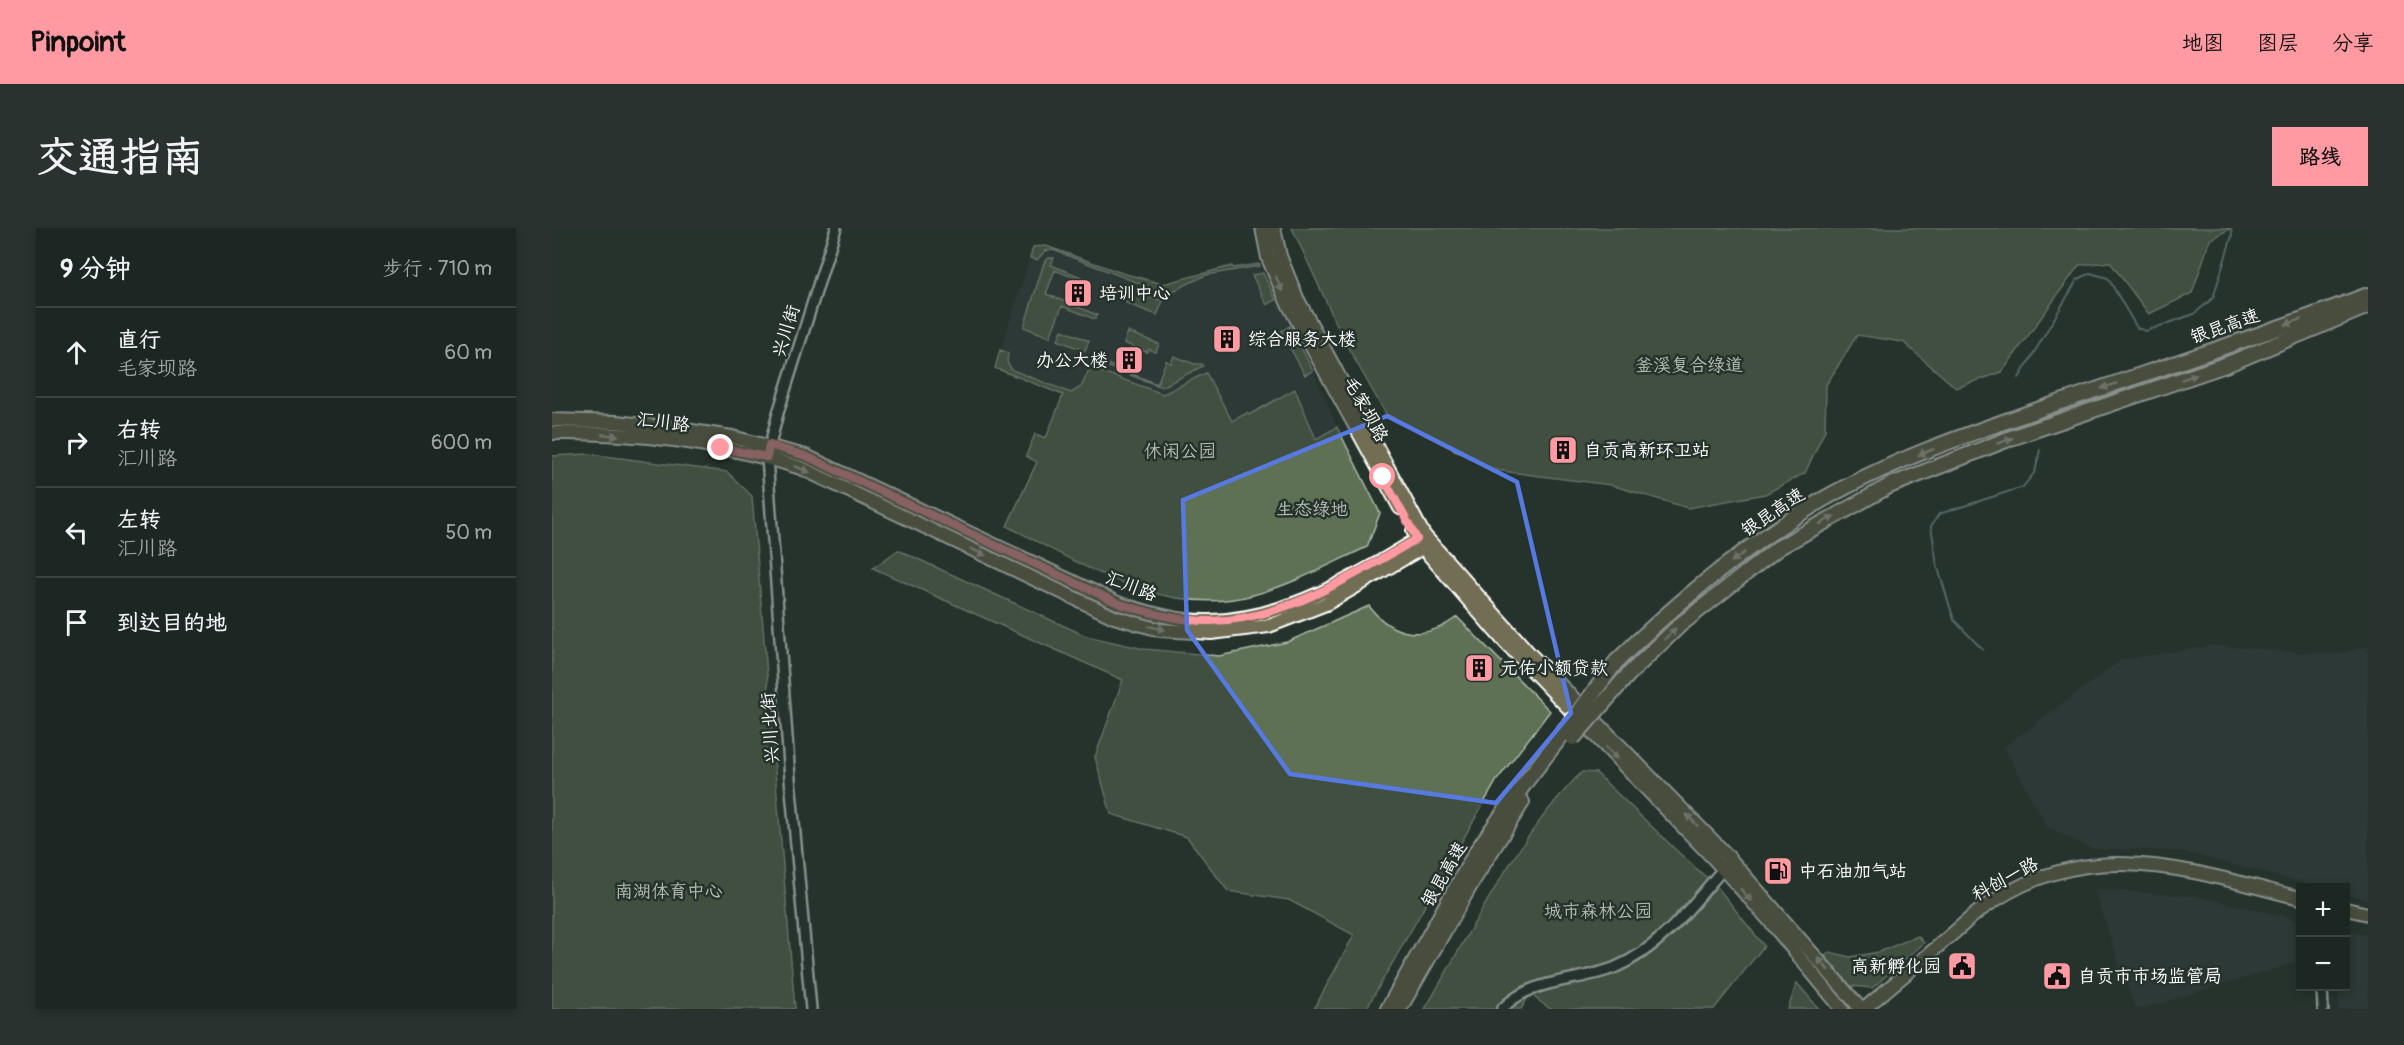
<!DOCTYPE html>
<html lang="zh">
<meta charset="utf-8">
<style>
:root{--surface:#1c2622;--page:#29322f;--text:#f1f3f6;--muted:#a0a5a5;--line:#3a4340;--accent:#ff9aa2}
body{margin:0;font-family:Pangolin,"LXGW WenKai TC",sans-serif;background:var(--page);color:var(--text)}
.controls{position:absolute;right:18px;bottom:18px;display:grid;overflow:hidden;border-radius:0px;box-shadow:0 3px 9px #0003}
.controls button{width:54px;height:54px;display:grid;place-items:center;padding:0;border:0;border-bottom:2px solid var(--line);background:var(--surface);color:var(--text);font:30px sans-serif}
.stop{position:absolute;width:18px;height:18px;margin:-14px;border:4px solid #ff9aa2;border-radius:50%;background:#fff}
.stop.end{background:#ff9aa2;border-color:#fff;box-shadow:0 2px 6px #0008}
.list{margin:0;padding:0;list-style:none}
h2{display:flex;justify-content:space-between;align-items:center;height:78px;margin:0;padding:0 24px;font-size:26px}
h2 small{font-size:20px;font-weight:400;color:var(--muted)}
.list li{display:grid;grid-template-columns:39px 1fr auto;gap:18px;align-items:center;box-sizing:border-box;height:90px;padding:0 24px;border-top:2px solid var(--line)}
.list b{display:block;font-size:22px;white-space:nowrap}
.list p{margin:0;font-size:20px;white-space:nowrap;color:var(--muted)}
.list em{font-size:20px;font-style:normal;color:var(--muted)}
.icon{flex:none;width:33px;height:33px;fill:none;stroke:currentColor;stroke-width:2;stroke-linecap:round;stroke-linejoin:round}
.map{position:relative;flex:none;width:1816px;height:781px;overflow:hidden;border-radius:0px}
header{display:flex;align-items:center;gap:36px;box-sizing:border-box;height:84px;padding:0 30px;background:var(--accent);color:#111}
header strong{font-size:28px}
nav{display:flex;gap:33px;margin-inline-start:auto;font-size:21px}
.intro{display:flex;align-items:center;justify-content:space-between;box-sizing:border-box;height:144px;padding:0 36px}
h1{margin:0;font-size:42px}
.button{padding:15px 27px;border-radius:0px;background:var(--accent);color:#111;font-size:21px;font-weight:700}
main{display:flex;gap:36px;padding:0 36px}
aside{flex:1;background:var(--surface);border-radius:0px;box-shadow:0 3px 9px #0003}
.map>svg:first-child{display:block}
.built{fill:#354040}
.green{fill:#5f7154;stroke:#afb8aa;stroke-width:1.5}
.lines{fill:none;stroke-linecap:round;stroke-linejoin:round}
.stream{stroke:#90a3a7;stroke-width:2}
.minor-casing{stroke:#fff;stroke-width:14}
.major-casing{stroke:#fff;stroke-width:16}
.highway-casing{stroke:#fff;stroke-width:18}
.minor{stroke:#26332d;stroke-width:9}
.major{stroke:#726e52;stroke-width:12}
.highway{stroke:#726e52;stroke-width:14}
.highway-bridge-casing{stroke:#fff;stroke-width:18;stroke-linecap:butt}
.highway-bridge{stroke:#726e52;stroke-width:14}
.oneway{fill:#c0beb1}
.route{stroke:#ff9aa2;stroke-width:8}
.marked{fill:none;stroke:#567ae2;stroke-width:4.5;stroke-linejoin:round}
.labels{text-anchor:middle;stroke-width:5;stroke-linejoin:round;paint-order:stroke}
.poi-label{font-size:18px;fill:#fff;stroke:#26332d;text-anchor:start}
.street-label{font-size:18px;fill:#fff;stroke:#26332d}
.park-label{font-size:18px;fill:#b7bfb2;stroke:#26332d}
</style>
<header>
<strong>Pinpoint</strong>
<nav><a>地图</a><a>图层</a><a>分享</a></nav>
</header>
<div class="intro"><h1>交通指南</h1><a class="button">路线</a></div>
<main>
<aside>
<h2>9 分钟<small>步行 · 710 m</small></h2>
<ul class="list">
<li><svg class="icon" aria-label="ahead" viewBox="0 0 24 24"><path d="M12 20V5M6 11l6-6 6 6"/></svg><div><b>直行</b><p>毛家坝路</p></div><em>60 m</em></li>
<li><svg class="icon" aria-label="right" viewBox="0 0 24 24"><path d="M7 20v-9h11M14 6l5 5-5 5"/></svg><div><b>右转</b><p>汇川路</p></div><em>600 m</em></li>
<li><svg class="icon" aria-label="left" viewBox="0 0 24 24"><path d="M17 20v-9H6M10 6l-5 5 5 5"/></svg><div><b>左转</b><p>汇川路</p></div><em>50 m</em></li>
<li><svg class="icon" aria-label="arrive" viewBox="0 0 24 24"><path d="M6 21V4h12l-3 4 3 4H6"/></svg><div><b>到达目的地</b></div></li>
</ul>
</aside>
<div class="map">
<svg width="1816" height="781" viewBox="0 0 1816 781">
<rect width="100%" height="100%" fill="#26332d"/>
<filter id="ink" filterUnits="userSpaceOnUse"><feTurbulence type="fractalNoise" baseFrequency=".0167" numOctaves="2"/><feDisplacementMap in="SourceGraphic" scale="12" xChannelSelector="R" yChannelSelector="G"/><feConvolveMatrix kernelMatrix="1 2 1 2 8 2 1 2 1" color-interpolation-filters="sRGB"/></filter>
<g filter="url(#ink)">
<path class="built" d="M494,18l76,27 41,11 69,-18 1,2 26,-4 55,109 23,54 -21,12 -290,17 9,-22 11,4 17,-43 -68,-27 38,-121z
M1660,417l121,10 35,-9v254l-22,-6v-6l-25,-1 -138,-35 -50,-3h-40l-46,-22 -43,-80 117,-87z
M1542,661l101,7 105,24v41l-158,48h-7z
M1799,704l17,3v74h-29l-1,-22 8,-1v-48z"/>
<path class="green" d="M740,0h939l-21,12 -18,53 -43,21 -39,-52 -31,3 -77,107 -46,16 -53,-46 -46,-7 -31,50 -1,45 -20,43 -40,21 -77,14 -77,-23 -117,-15 -108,-56 -40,-70z
M494,18l76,27 41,11 69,-18 1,2 26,-4 1,2 -54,9 -39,19 -114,-44 -8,1 -8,9 -7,-2 3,-11z
M497,30h5l-3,7 40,16 -1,3 -35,-14 -9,24 51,21 -2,4 -33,-13 -12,31 -26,-10 20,-64z
M711,45l13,27 -9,5 -15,-30z
M583,64l28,9 -6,14 -31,-12 5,-10z
M738,98l23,45 -8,4 -24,-44z
M510,102l27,11 -4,10 -27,-11z
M576,104l31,12 -3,8 -8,-3 -1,3 -23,-9z
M448,122l8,3 -1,9 5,8 59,23 10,-6 7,-15 6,-3 69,25 43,-21 26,48 15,-8 2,2 46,-26 21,50 21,-12 43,86 -13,34c-37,17 -75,38 -114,48 -88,24 -171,-31 -246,-69l30,-64 -11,-6 9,-22 11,4 17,-43 -68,-27z
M622,128l20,8h8l1,2 -41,21 -64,-24 -3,-4 62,25 9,-23 5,2z
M37,226l138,18 25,24 43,513h-243v-553z
M346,322l188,86 58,13 75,7 68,-14 82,-36c24,32 56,35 88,11l93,94 -53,69 -131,229h-52l40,-74 -65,-35 -61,-9 -41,-54 -76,-23 -16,-57 28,-77 -250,-112z
M1030,544l14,1 83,80 39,35 46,58 -50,63h-164l-20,-15 -9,15h-96c46,-78 93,-174 157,-237z
M1366,708l6,7 -52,45 -21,-2 -26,-30 5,-4 20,5 29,-5z
M1245,755l22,26h-31z"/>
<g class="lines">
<path class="stream" d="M1467,150l58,-98 13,-7 18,5 29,50 9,3 48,-17 19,-16 19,-62 -1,-8
M1431,422l-29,-30 -17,-55 -6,-39 8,-12 84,-27 12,-15 5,-22"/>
<g class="minor-casing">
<path id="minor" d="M1770,758l1,23
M259,781l-21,-230 -23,-322 11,-44 58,-185
M950,781c30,-32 76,-26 114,-42 46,-20 75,-61 107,-98"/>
</g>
<g class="major-casing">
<path id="major" d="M710,0l6,30 19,44 113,206
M722,0l6,28 17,42 127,237 106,119 194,198 137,157
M0,192l64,2 56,6 60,9 74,19 314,148c30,9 60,18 91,17 77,-2 148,-46 212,-85
M0,205c83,-1 170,10 249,35l313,149 46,13 51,3 58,-7 57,-22 101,-59
M861,303l10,17 79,91 211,219 55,61 74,90
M1794,681l22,5
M1312,781c27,-23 54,-45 80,-68 13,-10 25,-23 38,-32 105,-76 205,-39 318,-11"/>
</g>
<g class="highway-casing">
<path id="highway" d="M1064,434c62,-61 130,-117 206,-162 71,-41 152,-68 230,-95 105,-36 212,-70 316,-110
M1076,447l52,-50 98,-77 111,-62 122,-48 217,-74 140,-58
M836,781l90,-160 49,-69 38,-49
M847,781l74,-129 49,-78"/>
</g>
<use href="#minor" class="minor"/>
<use href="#major" class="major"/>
<use href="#highway" class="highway"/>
<g class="highway-bridge-casing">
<path id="highway-bridge" d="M1013,503l51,-69
M1021,510l55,-63"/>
</g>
<use href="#highway-bridge" class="highway-bridge"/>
</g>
<defs><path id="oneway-solid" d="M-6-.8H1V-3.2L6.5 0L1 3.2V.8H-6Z" transform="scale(1.5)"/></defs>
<g class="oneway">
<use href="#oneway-solid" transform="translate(727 56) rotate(67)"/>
<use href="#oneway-solid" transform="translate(1741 94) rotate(161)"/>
<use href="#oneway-solid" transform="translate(1637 149) rotate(-19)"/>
<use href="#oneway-solid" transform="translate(1557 158) rotate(161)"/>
<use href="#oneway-solid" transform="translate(58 207) rotate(5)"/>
<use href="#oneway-solid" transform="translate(1453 213) rotate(-21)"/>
<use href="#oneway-solid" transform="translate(1374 224) rotate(159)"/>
<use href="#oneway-solid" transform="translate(250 241) rotate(22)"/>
<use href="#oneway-solid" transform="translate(1275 292) rotate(-29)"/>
<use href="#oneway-solid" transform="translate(426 324) rotate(25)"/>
<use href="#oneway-solid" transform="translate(1186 329) rotate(144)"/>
<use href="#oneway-solid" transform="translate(605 400) rotate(12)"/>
<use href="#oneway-solid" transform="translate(1118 406) rotate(-44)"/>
<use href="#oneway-solid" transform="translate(1060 525) rotate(46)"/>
<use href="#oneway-solid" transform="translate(1140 592) rotate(-134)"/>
<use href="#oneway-solid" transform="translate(1194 667) rotate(48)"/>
<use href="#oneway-solid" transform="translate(1271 736) rotate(-130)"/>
</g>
</g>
<g class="lines" filter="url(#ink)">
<path class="route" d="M169,220l46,9 2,-12 37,11 314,148c30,9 59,17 90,17 76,-1 143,-46 207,-82l-34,-62"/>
</g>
<path d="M0 0H1816V781H0ZM835,188l130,66 54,231 -75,90 -206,-29 -103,-144 -4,-130z" fill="#26332d" fill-opacity=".55" fill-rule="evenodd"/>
<path class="marked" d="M835,188l130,66 54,231 -75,90 -206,-29 -103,-144 -4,-130z"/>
<defs>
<g id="building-square" transform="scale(1.5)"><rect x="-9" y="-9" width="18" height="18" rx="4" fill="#ff9aa2" stroke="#26332d"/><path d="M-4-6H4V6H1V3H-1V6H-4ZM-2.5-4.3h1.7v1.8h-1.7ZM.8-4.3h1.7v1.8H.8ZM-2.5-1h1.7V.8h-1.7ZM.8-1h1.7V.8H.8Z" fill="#111"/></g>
<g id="fuel-square" transform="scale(1.5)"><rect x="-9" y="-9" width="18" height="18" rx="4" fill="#ff9aa2" stroke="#26332d"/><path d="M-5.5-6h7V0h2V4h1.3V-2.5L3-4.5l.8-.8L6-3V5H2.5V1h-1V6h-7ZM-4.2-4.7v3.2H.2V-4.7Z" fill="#111"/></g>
<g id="civic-square" transform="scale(1.5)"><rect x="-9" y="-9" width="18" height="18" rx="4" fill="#ff9aa2" stroke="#26332d"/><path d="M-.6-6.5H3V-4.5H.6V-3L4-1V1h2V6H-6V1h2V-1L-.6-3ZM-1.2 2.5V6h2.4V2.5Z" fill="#111"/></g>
</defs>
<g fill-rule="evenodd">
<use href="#building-square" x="526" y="65"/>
<use href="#building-square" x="675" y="111"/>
<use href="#building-square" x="577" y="132"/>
<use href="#building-square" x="1011" y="222"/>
<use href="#building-square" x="927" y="440"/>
<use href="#fuel-square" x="1226" y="643"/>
<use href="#civic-square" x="1410" y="738"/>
<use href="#civic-square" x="1505" y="748"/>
</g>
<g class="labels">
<g class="poi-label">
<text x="547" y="71">培训中心</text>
<text x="696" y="117">综合服务大楼</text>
<text x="556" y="138" text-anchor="end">办公大楼</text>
<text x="1032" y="228">自贡高新环卫站</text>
<text x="948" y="446">元佑小额贷款</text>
<text x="1247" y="649">中石油加气站</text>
<text x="1389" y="744" text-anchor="end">高新孵化园</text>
<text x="1526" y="754">自贡市市场监管局</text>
</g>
<g class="street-label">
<text transform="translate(1673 98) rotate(-19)" y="6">银昆高速</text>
<text transform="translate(234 103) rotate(-73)" y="6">兴川街</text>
<text transform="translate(814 181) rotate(61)" y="6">毛家坝路</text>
<text transform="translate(111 194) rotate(7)" y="6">汇川路</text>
<text transform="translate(1221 284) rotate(-34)" y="6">银昆高速</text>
<text transform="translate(579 358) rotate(21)" y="6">汇川路</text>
<text transform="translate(218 500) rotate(-94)" y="6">兴川北街</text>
<text transform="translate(892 646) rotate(-60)" y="6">银昆高速</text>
<text transform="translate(1453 651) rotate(-28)" y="6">科创一路</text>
</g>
<g class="park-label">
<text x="1137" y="143">釜溪复合绿道</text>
<text x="628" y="229">休闲公园</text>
<text x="760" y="287">生态绿地</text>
<text x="117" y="669">南湖体育中心</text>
<text x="1046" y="689">城市森林公园</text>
</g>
</g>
</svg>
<div class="controls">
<button>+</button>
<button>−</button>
</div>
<div class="stop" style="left:831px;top:249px"></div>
<div class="stop end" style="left:169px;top:220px"></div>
</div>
</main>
